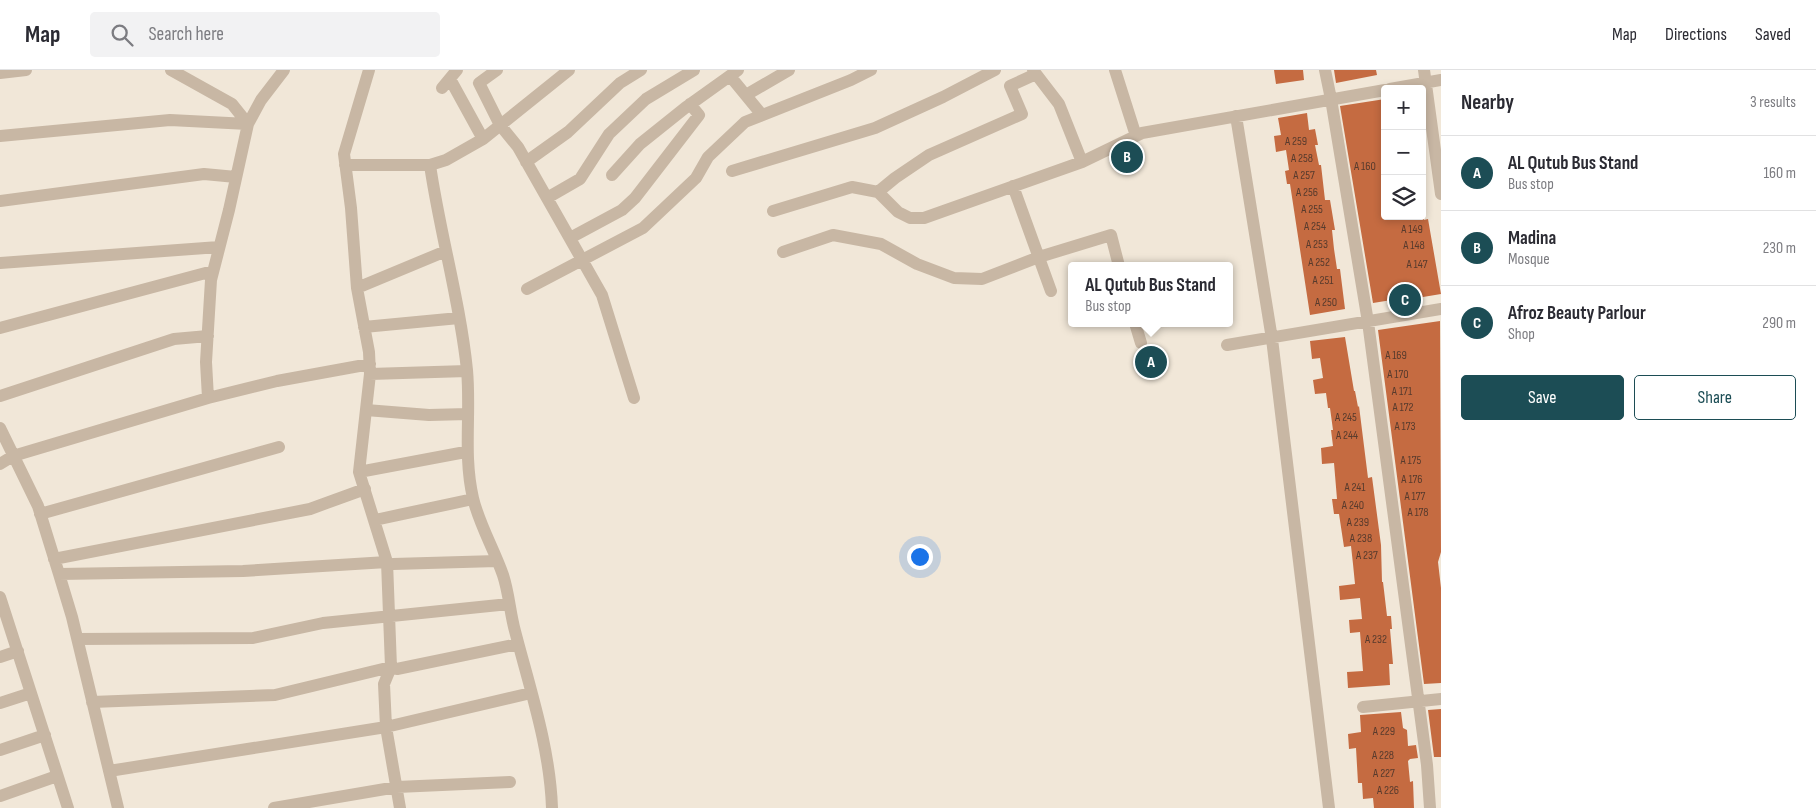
<!DOCTYPE html>
<meta charset="utf-8">
<style>
:root{--surface:#fff;--page:#f2f2f3;--text:#2b2b33;--muted:#7c7c81;--line:#e1e1e2;--accent:#1c4d55}
body{margin:0;font-family:"Sofia Sans Condensed",sans-serif;background:var(--page);color:var(--text)}
.controls{position:absolute;right:15px;top:15px;display:grid;overflow:hidden;border-radius:5px;box-shadow:0 2px 8px #0003}
.controls button{width:45px;height:45px;display:grid;place-items:center;padding:0;border:0;border-bottom:1px solid var(--line);background:var(--surface);color:var(--text);font:25px sans-serif}
.you{position:absolute;left:919px;top:486px;width:18px;height:18px;margin:-12px;border:4px solid #fff;border-radius:50%;background:#1a73e8;box-shadow:0 0 0 8px #1a73e833}
.badge{display:grid;place-items:center;width:32px;height:32px;border-radius:50%;background:var(--accent);color:#fff;font-size:16px;font-weight:700}
.pin{position:absolute;translate:-50% -50%;border:2px solid #fff;box-shadow:0 1px 5px #0006}
.popup{position:absolute;left:1068px;top:192px;width:165px;height:65px;box-sizing:border-box;display:grid;place-content:center;border-radius:5px;background:var(--surface);filter:drop-shadow(0 1px 4px #0005);font-size:16px;white-space:nowrap;color:var(--muted)}
.popup b{font-size:19px;color:var(--text)}
.popup::after{content:'';position:absolute;left:50%;top:100%;margin-left:-10px;border:10px solid transparent;border-top-color:var(--surface)}
.list{margin:0;padding:0;list-style:none}
h2{display:flex;justify-content:space-between;align-items:center;height:65px;margin:0;padding:0 20px;font-size:21px}
h2 small{font-size:16px;font-weight:400;color:var(--muted)}
.list li{display:grid;grid-template-columns:32px 1fr auto;gap:15px;align-items:center;box-sizing:border-box;height:75px;padding:0 20px;border-top:1px solid var(--line)}
.list b{display:block;font-size:19px;white-space:nowrap}
.list p{margin:0;font-size:16px;white-space:nowrap;color:var(--muted)}
.list em{font-size:16px;font-style:normal;color:var(--muted)}
.actions{display:flex;gap:10px;padding:15px 20px}
.actions a{flex:1;padding:11px 0;border:1px solid var(--accent);border-radius:5px;text-align:center;font-size:18px;color:var(--accent)}
.actions .main{background:var(--accent);color:#fff}
.icon{flex:none;width:28px;height:28px;fill:none;stroke:currentColor;stroke-width:2;stroke-linecap:round;stroke-linejoin:round}
.map{position:relative;flex:none;width:1441px;height:738px;overflow:hidden}
header{display:flex;align-items:center;gap:30px;box-sizing:border-box;height:70px;padding:0 25px;background:var(--surface);border-bottom:1px solid var(--line)}
header strong{font-size:24px}
nav{display:flex;gap:28px;margin-inline-start:auto;font-size:18px}
.search{width:350px;height:45px;background:var(--page);display:flex;align-items:center;gap:12px;box-sizing:border-box;padding:0 18px;border-radius:5px;color:var(--muted);font-size:19px}
main{display:flex}
aside{flex:1;background:var(--surface)}
.map>svg:first-child{display:block}
.building{fill:#c56b41}
.lines{fill:none;stroke-linecap:round;stroke-linejoin:round}
.minor{stroke:#c8b7a4;stroke-width:12}
.labels{text-anchor:middle;stroke-width:4;stroke-linejoin:round;paint-order:stroke}
.number-label{font-size:12px;fill:#583b2d}
</style>
<header>
<strong>Map</strong>
<div class="search"><svg class="icon" aria-label="search" viewBox="0 0 24 24"><circle cx="10" cy="10" r="6"/><path d="M15 15l6 6"/></svg>Search here</div>
<nav><a>Map</a><a>Directions</a><a>Saved</a></nav>
</header>
<main>
<div class="map">
<svg width="1441" height="738" viewBox="0 0 1441 738">
<rect width="100%" height="100%" fill="#f1e7d8"/>
<path class="building" d="M1274,0h29l1,10 -28,4z
M1334,0h42l1,5 -41,8z
M1385,29v117h39v4l4,-1 13,75 -36,6 -1,-2 -31,5 -33,-197z
M1307,43l2,17 6,-1 3,16h-3l4,20h2l4,35h5l5,30h-3l2,19 3,20h3l5,40 -35,6 -20,-131h-3l-2,-13 4,-1 -3,-20 -10,2 -2,-16 7,-1 -3,-17z
M1440,251l1,231 -3,10 3,26v95l-17,1 -46,-354z
M1345,267l9,54h1l3,16 1,-1 9,72 4,-1 9,68 1,37h1l4,34h4l1,13h-2l3,35h-4l1,21 -42,3 -1,-16 16,-1 -3,-39 -10,1 -1,-13 13,-1 -2,-21 -20,2 -1,-14 16,-2 -2,-20 -2,-18 -7,1 -5,-33h-5l-2,-15h5l-3,-36 -12,1 -1,-16 12,-2 -2,-16h2l-3,-22h-2l-2,-15 -11,1 -2,-14 10,-2 -3,-20 -8,1 -2,-18z
M1441,639v48h-7l-6,-47z
M1401,642l2,16 4,2 1,16 8,-1 2,13 -8,1 -2,2 2,21 3,-1 1,27h-40l-1,-10 -10,1 -1,-16h-4l-2,-35 -7,1 -1,-15 13,-2 -1,-17z"/>
<g class="lines">
<path class="minor" d="M171,0l61,34 16,20
M369,0l-25,84 7,54 6,80 12,64 1,22 -11,98 28,90 4,105 -7,17 2,43 14,81
M497,0l-18,13 21,42 18,22 84,148 32,103
M1033,0l26,34 23,58
M1115,0l21,66
M1325,0l6,29 37,223 59,443 3,43
M1424,0l17,124
M0,3l26,-3
M730,6l32,39
M450,9l33,60
M442,18l15,-18
M1390,19l51,-9
M746,25l43,-25
M1236,46l36,223 57,469
M0,66l170,-16 78,4
M526,92l42,-30 52,-49 21,-13
M345,95h85l16,-5 37,-21 86,-69
M430,95c10,69 30,136 37,205 4,43 -4,85 6,128 6,26 21,51 30,77 6,18 7,38 12,56 15,58 35,117 37,177
M732,101l143,-43 68,-31 52,-27
M612,105l28,-31 45,-36 53,-38
M1013,116l38,105
M878,122l17,-14 34,-23 93,-41 -12,-28 26,-12
M547,128l33,-19 29,-45 37,-35 48,-29
M0,131l204,-27 32,3
M773,141l79,-24 26,5 20,20 12,6h14l158,-56 60,-29 243,-43
M570,168l52,-28 13,-12 64,-83 -9,-11
M783,182l50,-17 48,9 36,20 37,14 28,1 57,-22 72,-22 8,31
M0,193l219,-16
M357,218l89,-37
M527,219l116,-61 53,-50 12,-21 37,-35 106,-42 20,-10
M1135,253l6,20
M364,257l95,-9
M0,258l213,-57
M1227,275l214,-36
M370,304l97,-3
M0,326l174,-57 34,-3
M208,328l-2,-36 5,-82 18,-70 19,-86 13,-24 23,-30
M366,340l63,5 39,-1
M0,358l38,78 21,68 13,43 46,191
M0,394l13,-8 195,-58 69,-17 93,-17
M359,402l101,-19h7
M40,444l239,-67
M375,450l98,-21
M54,489l256,-50 55,-20
M393,494l104,-3
M59,504l184,-3 144,-9
M0,527l68,211
M78,569l175,-1 70,-15 186,-19
M0,587l18,-6
M397,599l121,-25
M92,632l183,-7 116,-28
M0,633l31,-10
M1363,637l78,-8
M0,680l45,-15
M109,701l277,-44 145,-34
M0,726l57,-20
M274,738l123,-21 113,-5"/>
</g>
<g class="labels">
<g class="number-label">
<text x="1296" y="75">A 259</text>
<text x="1302" y="92">A 258</text>
<text x="1365" y="100">A 160</text>
<text x="1304" y="109">A 257</text>
<text x="1307" y="126">A 256</text>
<text x="1312" y="143">A 255</text>
<text x="1315" y="160">A 254</text>
<text x="1412" y="163">A 149</text>
<text x="1317" y="178">A 253</text>
<text x="1414" y="179">A 148</text>
<text x="1319" y="196">A 252</text>
<text x="1417" y="198">A 147</text>
<text x="1323" y="214">A 251</text>
<text x="1326" y="236">A 250</text>
<text x="1396" y="289">A 169</text>
<text x="1398" y="308">A 170</text>
<text x="1402" y="325">A 171</text>
<text x="1403" y="341">A 172</text>
<text x="1346" y="351">A 245</text>
<text x="1405" y="360">A 173</text>
<text x="1347" y="369">A 244</text>
<text x="1411" y="394">A 175</text>
<text x="1412" y="413">A 176</text>
<text x="1355" y="421">A 241</text>
<text x="1415" y="430">A 177</text>
<text x="1353" y="439">A 240</text>
<text x="1418" y="446">A 178</text>
<text x="1358" y="456">A 239</text>
<text x="1361" y="472">A 238</text>
<text x="1367" y="489">A 237</text>
<text x="1376" y="573">A 232</text>
<text x="1384" y="665">A 229</text>
<text x="1383" y="689">A 228</text>
<text x="1384" y="707">A 227</text>
<text x="1388" y="724">A 226</text>
</g>
</g>
</svg>
<div class="controls">
<button>+</button>
<button>−</button>
<button><svg class="icon" aria-label="layers" viewBox="0 0 24 24"><path d="M12 4l9 5-9 5-9-5zM3 14l9 5 9-5"/></svg></button>
</div>
<div class="you"></div>
<div class="pin badge" style="left:1151px;top:292px">A</div>
<div class="popup"><b>AL Qutub Bus Stand</b>Bus stop</div>
<div class="pin badge" style="left:1127px;top:87px">B</div>
<div class="pin badge" style="left:1405px;top:230px">C</div>
</div>
<aside>
<h2>Nearby<small>3 results</small></h2>
<ul class="list">
<li><span class="badge">A</span><div><b>AL Qutub Bus Stand</b><p>Bus stop</p></div><em>160 m</em></li>
<li><span class="badge">B</span><div><b>Madina</b><p>Mosque</p></div><em>230 m</em></li>
<li><span class="badge">C</span><div><b>Afroz Beauty Parlour</b><p>Shop</p></div><em>290 m</em></li>
</ul>
<div class="actions"><a class="main">Save</a><a>Share</a></div>
</aside>
</main>
